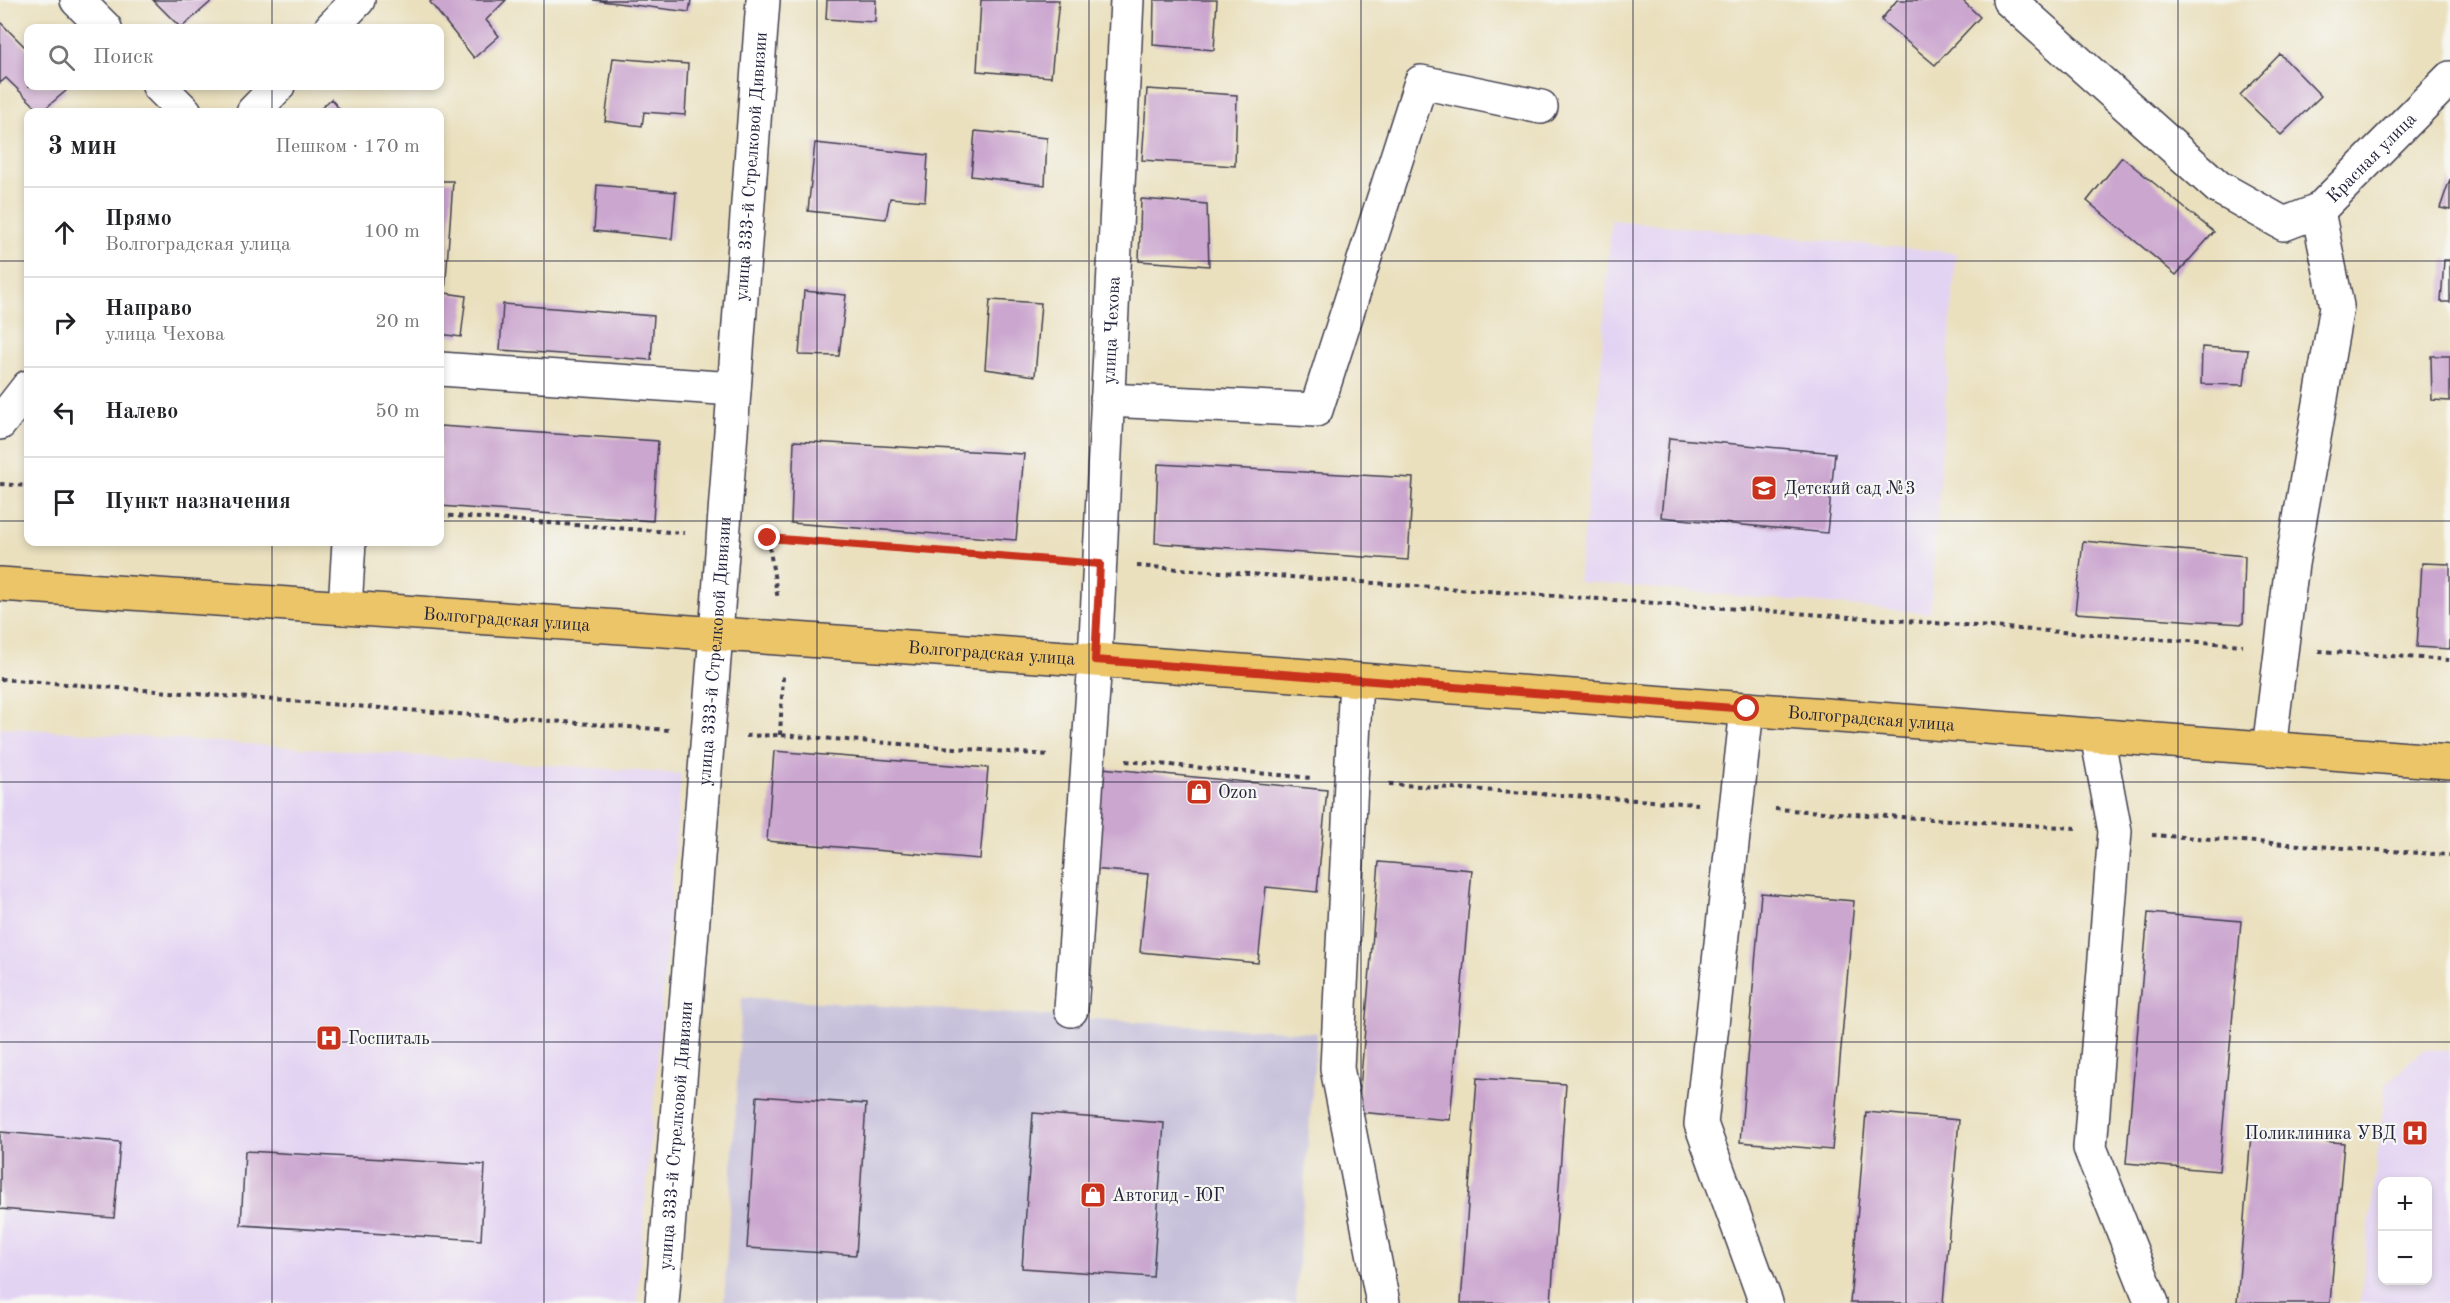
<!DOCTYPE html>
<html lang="ru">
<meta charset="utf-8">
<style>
:root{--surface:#fff;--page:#f6f6f6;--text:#202124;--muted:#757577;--line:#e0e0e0}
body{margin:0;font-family:"Old Standard TT",serif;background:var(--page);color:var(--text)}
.controls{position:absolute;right:18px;bottom:18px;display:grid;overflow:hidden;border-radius:12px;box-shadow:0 3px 9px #0003}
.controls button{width:54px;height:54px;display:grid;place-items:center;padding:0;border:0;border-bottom:2px solid var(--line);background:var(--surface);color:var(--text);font:30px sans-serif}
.stop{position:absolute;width:18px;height:18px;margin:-14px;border:4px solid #c8321e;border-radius:50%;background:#fff}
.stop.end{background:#c8321e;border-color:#fff;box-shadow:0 2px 6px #0008}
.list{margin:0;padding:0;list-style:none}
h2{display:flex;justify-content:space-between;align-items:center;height:78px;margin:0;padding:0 24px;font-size:26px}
h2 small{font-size:20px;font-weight:400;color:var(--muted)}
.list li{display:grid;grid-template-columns:39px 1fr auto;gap:18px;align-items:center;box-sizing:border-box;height:90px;padding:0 24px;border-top:2px solid var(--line)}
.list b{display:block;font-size:22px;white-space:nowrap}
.list p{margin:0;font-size:20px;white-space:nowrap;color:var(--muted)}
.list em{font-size:20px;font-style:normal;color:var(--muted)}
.icon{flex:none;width:33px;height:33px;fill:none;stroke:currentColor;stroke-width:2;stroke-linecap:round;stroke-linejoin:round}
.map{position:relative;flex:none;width:2450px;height:1303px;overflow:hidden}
.search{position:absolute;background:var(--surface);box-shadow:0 3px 9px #0003;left:24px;top:24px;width:420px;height:66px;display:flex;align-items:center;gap:15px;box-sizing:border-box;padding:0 21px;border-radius:12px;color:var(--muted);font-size:22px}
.panel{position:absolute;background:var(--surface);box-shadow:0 3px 9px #0003;left:24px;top:108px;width:420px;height:438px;border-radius:12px}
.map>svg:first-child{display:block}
.built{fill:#e3d3f3;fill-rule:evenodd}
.industrial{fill:#c6c0da}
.building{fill:#cba6cf}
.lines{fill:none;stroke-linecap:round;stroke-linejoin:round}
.minor-casing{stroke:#403e4f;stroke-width:36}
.major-casing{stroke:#403e4f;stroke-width:36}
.path{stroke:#403e4f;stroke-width:4;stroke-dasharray:4.5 4.5;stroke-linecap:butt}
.minor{stroke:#fff;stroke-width:33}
.major{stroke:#ecc569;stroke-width:33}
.route{stroke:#c8321e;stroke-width:8}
.grid{fill:none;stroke:#22223b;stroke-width:1.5;stroke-opacity:0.55}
.labels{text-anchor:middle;stroke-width:4.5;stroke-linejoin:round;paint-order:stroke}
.street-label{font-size:18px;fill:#22223b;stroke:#f6f6f2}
.poi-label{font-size:18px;fill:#22223b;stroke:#f6f6f2;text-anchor:start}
</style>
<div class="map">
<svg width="2450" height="1303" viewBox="0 0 2450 1303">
<rect width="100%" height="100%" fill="#f6f6f2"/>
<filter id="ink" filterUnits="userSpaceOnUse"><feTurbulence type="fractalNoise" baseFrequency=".0167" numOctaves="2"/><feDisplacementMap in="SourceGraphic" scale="12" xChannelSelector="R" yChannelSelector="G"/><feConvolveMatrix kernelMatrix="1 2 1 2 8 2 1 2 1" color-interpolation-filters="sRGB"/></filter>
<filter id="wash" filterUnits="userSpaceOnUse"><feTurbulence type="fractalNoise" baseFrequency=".008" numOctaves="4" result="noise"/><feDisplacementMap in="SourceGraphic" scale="24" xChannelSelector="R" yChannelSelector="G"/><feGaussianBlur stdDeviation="1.35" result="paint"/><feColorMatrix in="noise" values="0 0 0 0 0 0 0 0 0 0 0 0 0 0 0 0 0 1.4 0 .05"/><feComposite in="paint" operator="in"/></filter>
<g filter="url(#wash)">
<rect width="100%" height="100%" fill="#eae0be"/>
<path class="built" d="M1611,220l345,33 -26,360 -352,-31 21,-188z
M0,727l681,47 -44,529h-637z
M2423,1049l27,1v253h-90l26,-219zM2382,1182h46v98h-46z"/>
<path class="industrial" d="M742,997l575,36 -22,270h-571z"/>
<g id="blocks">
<path class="building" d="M153,0h60l-32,28z
M432,0h74l-20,20 13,16 -25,22 -44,-56z
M593,0h98l-2,12z
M827,0h49l-1,22 -49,-3z
M981,0h78l-8,77 -74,-6z
M1154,0h63l-3,50 -61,-5z
M1897,0h65l18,17 -45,48 -54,-45z
M0,22l28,28v36h35l4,4 -26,22 -35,-34 -6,5z
M2280,54l41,42 -40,39 -41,-40z
M613,58l75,6 -3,51 -41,-3 -2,14 -37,-5z
M1147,89l90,6 -2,71 -93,-6z
M331,99l11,13h-25z
M975,131l72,7 -2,47 -74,-9z
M815,143l113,12 -3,46 -35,-3 -4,21 -78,-8z
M2122,157l92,75 -38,43 -89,-74z
M2450,179v31l-10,-2z
M440,181h13l-8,112 21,3 -5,41 -21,-3z
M597,185l79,7 -4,47 -78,-8z
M1141,199l66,5 2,62 -70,-5z
M2444,260h6v42h-9z
M804,291l42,4 -7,61 -40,-1z
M990,300l51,3 -6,73 -50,-7z
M503,304l151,12 -3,44 -151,-10z
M2202,347l46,3 -4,35 -43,-1z
M2431,356h19v45l-18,-1z
M440,426l218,15 -5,80 -213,-15z
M1669,438l166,15 -8,80 -166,-16z
M794,441l230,13 -8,86 -225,-17z
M1158,464l255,14 -5,82 -253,-17z
M2083,541l162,15 -2,68 -168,-11z
M2422,563l28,1v85l-33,-2z
M774,751l214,17 -8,91 -213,-18z
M1102,768l225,22 -10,102 -51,-5 -8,76 -118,-11 8,-78 -56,-5z
M1379,862l93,8 -22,250 -92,-8z
M1761,893l93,8 -22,249 -92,-8z
M2148,913l93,8 -22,250 -93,-8z
M1477,1078l89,6 -15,219h-90z
M757,1096l109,8 -10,151 -109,-7z
M1866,1112l93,8 -16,183h-93z
M1033,1113l131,10 -11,154 -131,-9z
M0,1132l120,10 -6,76 -114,-9z
M2251,1135l93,8 -14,160h-93z
M245,1151l240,14 -4,75 -240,-15z"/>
</g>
</g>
<g filter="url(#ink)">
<use href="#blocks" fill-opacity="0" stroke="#403e4f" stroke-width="1.5"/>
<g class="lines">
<g class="minor-casing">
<g id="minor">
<path d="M77,0l28,28"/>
<path id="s1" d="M2009,0l209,187 66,37 34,-13 132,-133"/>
<path d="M331,28l27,-28"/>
<path d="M159,86l26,26"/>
<path d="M253,112l25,-26"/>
<path d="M440,369l294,20"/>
<path d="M1107,400l209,10 105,-328 120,25"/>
<path d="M0,423l28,-36"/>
<path d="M345,608l4,-66"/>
<path d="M1356,680l-19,388 46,235"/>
<path d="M1747,709l-46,415 65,179"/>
<path d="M2097,735l18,96 -25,317 62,155"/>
<path d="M2269,749l23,-185 45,-258 -19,-95"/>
<path id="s2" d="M1071,1010l24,-350 32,-660"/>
<path id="s3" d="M662,1303l54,-669 47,-634"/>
</g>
</g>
<g class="major-casing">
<g id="major">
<path id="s4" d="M0,584l1095,76 1355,102"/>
</g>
</g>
<path class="path" d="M0,484l28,2
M440,515l244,18
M760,538l301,23
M768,538l10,62
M1137,566l1106,79
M2319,651l131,9
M0,679l669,51
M780,735l3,-59
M746,736l34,-1 269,20
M1126,761l186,17
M1389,784l309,20
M1775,809l301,19
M2152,835l298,20"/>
<use href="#minor" class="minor"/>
<use href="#major" class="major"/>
</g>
</g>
<g class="lines" filter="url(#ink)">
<path class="route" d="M768,538l332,26 -5,96 652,49"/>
</g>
<path class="grid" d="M272,0v28M544,0v1303M817,0v1303M1089,0v1303M1361,0v1303M1633,0v1303M1906,0v1303M2178,0v1303M272,86v26M0,261h28M440,261h2010M0,521h28M440,521h2010M272,542v761M0,782h2450M0,1042h2450"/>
<defs>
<g id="school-square" transform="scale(1.35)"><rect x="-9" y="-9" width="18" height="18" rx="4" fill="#c8321e" stroke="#f6f6f2"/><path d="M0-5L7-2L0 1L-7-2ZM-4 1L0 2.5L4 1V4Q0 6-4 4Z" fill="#fff"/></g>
<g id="shop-square" transform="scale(1.35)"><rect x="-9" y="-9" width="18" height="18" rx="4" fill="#c8321e" stroke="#f6f6f2"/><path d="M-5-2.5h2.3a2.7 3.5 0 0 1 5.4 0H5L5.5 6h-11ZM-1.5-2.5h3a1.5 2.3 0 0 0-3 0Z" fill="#fff"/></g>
<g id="hospital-square" transform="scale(1.35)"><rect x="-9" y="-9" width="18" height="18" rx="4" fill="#c8321e" stroke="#f6f6f2"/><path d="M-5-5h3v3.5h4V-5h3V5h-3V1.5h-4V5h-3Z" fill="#fff"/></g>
</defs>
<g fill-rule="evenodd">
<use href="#school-square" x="1764" y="488"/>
<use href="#shop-square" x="1199" y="792"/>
<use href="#hospital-square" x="329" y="1038"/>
<use href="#hospital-square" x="2415" y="1133"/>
<use href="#shop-square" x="1093" y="1195"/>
</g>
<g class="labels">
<g class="street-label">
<text dy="6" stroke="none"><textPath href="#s1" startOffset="468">Красная улица</textPath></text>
<text dy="6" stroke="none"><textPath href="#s3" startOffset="1140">улица 333-й Стрелковой Дивизии</textPath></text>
<text dy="6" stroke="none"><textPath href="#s2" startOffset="681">улица Чехова</textPath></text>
<text dy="6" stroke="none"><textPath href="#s4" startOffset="508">Волгоградская улица</textPath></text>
<text dy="6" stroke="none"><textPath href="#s3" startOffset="654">улица 333-й Стрелковой Дивизии</textPath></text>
<text dy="6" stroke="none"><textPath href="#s4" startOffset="994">Волгоградская улица</textPath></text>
<text dy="6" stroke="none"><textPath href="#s4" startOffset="1876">Волгоградская улица</textPath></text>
<text dy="6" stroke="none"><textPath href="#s3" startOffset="168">улица 333-й Стрелковой Дивизии</textPath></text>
</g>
<g class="poi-label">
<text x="1784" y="494">Детский сад №3</text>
<text x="1218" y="798">Ozon</text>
<text x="348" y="1044">Госпиталь</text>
<text x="2396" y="1139" text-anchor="end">Поликлиника УВД</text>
<text x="1112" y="1201">Автогид - ЮГ</text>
</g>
</g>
</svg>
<div class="controls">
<button>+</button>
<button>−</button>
</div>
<div class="stop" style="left:1747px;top:709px"></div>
<div class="stop end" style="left:768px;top:538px"></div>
<div class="search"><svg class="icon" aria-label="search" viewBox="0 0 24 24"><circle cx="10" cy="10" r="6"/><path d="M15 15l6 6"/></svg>Поиск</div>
<section class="panel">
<h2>3 мин<small>Пешком · 170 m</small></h2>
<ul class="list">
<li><svg class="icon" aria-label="ahead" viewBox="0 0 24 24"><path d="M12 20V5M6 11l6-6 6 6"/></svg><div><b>Прямо</b><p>Волгоградская улица</p></div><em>100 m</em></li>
<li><svg class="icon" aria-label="right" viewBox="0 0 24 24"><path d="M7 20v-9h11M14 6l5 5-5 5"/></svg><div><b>Направо</b><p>улица Чехова</p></div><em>20 m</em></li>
<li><svg class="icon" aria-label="left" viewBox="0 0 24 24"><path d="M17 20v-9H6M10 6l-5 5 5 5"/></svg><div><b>Налево</b></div><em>50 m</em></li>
<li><svg class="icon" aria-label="arrive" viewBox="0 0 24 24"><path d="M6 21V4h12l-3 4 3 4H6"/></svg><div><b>Пункт назначения</b></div></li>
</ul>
</section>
</div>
